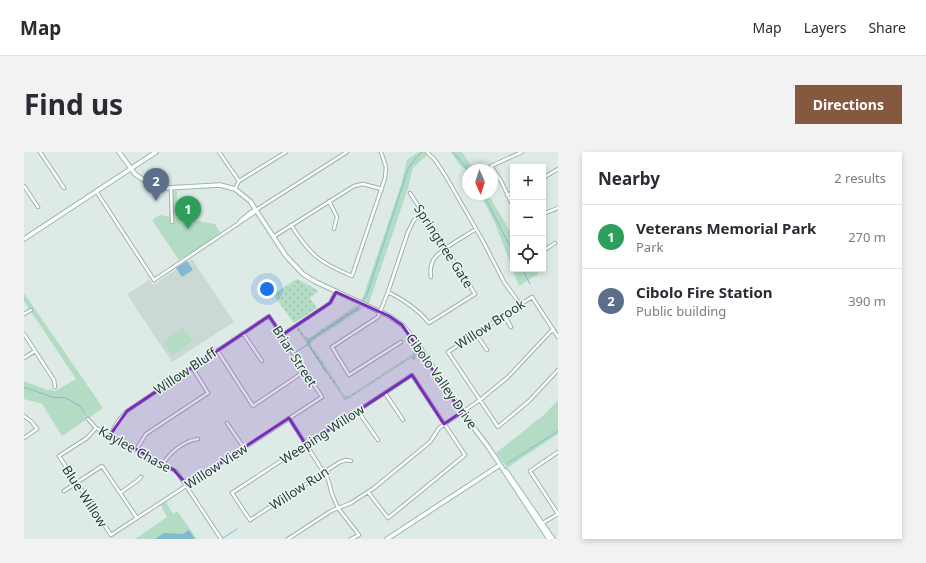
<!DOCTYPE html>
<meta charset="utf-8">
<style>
:root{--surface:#fff;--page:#f2f2f3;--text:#2b2b33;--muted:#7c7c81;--line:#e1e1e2;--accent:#86583f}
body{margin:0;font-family:"Noto Sans",sans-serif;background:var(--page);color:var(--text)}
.controls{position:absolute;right:12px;top:12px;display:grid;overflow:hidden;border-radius:0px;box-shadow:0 2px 6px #0003}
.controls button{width:36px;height:36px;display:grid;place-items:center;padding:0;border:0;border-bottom:1px solid var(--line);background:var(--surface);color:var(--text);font:20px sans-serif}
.compass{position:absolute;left:438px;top:12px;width:36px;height:36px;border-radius:50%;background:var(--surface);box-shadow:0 2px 6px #0003;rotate:177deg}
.you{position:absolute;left:243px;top:137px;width:14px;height:14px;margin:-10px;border:3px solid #fff;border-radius:50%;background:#1a73e8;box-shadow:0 0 0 6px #1a73e833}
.badge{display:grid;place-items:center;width:26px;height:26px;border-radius:50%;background:var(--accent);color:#fff;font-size:13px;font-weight:700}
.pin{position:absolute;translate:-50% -33px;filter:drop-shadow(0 1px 2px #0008)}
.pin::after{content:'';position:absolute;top:21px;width:14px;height:12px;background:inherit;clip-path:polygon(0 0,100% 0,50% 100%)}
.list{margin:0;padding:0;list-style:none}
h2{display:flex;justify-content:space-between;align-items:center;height:52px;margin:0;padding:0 16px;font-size:17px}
h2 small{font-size:13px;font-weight:400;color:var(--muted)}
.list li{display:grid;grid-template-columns:26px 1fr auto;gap:12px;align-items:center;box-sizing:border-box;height:64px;padding:0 16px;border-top:1px solid var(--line)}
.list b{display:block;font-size:15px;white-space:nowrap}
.list p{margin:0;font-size:13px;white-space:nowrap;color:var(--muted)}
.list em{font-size:13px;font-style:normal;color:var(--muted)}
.icon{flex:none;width:22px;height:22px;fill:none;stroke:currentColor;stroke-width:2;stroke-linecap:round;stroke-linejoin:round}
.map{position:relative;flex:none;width:534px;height:387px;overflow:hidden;border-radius:0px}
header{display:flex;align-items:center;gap:24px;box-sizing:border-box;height:56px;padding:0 20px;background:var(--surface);border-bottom:1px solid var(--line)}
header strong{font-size:19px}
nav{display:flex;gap:22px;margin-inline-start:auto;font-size:14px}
.intro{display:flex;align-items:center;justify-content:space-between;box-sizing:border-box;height:96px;padding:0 24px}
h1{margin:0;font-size:28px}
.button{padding:10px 18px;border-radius:0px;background:var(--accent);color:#fff;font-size:14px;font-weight:700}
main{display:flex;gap:24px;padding:0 24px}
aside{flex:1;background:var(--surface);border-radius:0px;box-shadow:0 2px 6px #0003}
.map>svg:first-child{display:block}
.built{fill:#cbd9d5}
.grass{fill:url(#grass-dots)}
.park{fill:#b4dcc4}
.water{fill:#82bad1}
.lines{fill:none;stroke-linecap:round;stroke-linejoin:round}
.stream{stroke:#82bad1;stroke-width:1}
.street-casing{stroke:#a0b1ad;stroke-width:4.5}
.secondary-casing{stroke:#9cb5b0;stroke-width:5.5}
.street{stroke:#fff;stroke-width:2.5}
.secondary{stroke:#fff;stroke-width:3.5}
.marked{fill:#7b2cbf;fill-opacity:0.2;stroke:#7b2cbf;stroke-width:3;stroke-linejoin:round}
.labels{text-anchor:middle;stroke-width:3;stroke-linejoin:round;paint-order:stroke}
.street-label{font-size:13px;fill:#1e3935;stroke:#edf6f3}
</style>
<header>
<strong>Map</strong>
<nav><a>Map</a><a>Layers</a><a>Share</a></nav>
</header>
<div class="intro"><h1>Find us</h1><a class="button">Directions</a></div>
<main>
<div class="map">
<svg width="534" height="387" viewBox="0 0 534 387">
<defs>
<pattern id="grass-dots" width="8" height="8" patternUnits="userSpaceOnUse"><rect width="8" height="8" fill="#b4dcc4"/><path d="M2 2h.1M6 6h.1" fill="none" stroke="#9abea9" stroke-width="1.8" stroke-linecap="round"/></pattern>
</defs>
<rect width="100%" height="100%" fill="#ddeae6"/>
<path class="built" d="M168,107l42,63 -62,40 -45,-68 22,-14 4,5z"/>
<path class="grass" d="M273,127l22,12 -9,7 7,10 -23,15 -21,-29z
M331,153l8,3 -52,34v4l3,5 1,-1 29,45 5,1 64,-42 2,-7 3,6 -4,8 -3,-3 -66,43 -48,-72 2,-2 6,10 4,1 45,-31z"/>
<path class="park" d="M394,0h12l-17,16 -5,20 -40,118 -8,-4 3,-5 38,-112 6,-25z
M427,0h11l12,18h-6v2l-9,-8z
M145,39h8v26l38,7 6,10 -42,26 -27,-40 8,-5 11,2z
M456,42h8l25,42v33h21l4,5 -19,12 -24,-63z
M0,141l79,115 -41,28 -20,-32 -18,-5v-18l23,9 4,-1 4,2 21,-12 -52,-78z
M159,176l10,13 -21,14 -9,-13z
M534,248v34l-51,34 -11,-15 49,-39z
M142,350l7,12 4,-3 20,28h-62l32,-22 -6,-12z"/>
<path class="water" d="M163,109l6,9 -11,7 -6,-9z
M165,378l6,9h-40l9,-6 19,1z"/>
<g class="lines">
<path class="stream" d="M429,0l15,18
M459,42l30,58
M498,117l8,15
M339,149l3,-4 42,-128 8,-11 6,-6
M284,192l18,28
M272,200l11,-7 1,-4 49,-32 3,-4
M0,235l28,10 14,1 14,8 5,8
M484,311l50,-32
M199,386l14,-9"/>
<g class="street-casing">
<path id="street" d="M16,0l24,36
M195,0l20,29
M403,0l8,8 10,15 38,66 21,41 16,22
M519,26l15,-9
M0,34l14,21
M147,36l1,34
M211,37l4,-8 47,-29
M72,39l58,89 100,-67 2,-3
M483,43l6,-3
M305,49l8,16 -3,12
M489,54l-12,-25 -10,-15 31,-14
M519,62l15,-6
M216,69l12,-10 4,-1 91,-58
M267,73c20,31 28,37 61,51l33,-98 1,-11 -5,-15
M249,85l81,-51 9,-2 19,5
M519,99l12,-8
M407,125c-1,-6 0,-13 3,-18 6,-10 32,-23 42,-30
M364,140c16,8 30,17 41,31l46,-29 -65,-101
M0,162l7,-4
M480,163l7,12
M219,181l19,28
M0,182l30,46 1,7
M452,182l11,16
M258,183l48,-32 6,-11
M534,185l-26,-40 -84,55 50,75 31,-26 29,-31
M377,190l-52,33 -17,-28 46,-30 10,-25 20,-60 6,-12 8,-8
M193,198l36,56 52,-35
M0,206l11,-7
M361,241l18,27
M334,259l20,29
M0,264l8,6 5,7 -13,9
M265,266l39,61 4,15 6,14 21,27 -8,4
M64,267l8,9 81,44 44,67
M203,271l17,25
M72,276l-9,10 -28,18 52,79 211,-138 -53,-81 -142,95 -9,10 -8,14
M112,298l10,-16 62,-41 -16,-26
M534,300l-28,19 28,43
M327,309l-5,-1 -6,2 -90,58 -18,-27 180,-118 53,80 -77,63 -20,-26
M139,312c7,-12 21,-23 35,-25
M40,339l38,-25 35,52
M96,341l17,-12 4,-4
M517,372l17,-10
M264,387l43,-28 20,-8 23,-15 56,-46 9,-14 41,-28 28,-23 45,-48"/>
</g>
<g class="secondary-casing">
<path id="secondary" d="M95,0l16,22 16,11 16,3 53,-3 15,4 15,12 36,55 17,18 13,8 73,34 13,9 13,15 47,72 27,36 60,91
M0,87l132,-87
M480,319h2l47,68
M363,387l113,-74"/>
</g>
<use href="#street" class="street"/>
<use href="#secondary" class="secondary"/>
</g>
<path class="marked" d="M312,140l53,24 13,9 60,87 -18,12 -32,-49 -106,70 -17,-27 -102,67 -13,-15 -64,-35 17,-24 142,-95 13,19 48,-32z"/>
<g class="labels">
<g class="street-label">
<text transform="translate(420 94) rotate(57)" y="5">Springtree Gate</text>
<text transform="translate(466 172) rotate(-33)" y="5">Willow Brook</text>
<text transform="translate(271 204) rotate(57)" y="5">Briar Street</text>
<text transform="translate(161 219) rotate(-34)" y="5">Willow Bluff</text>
<text transform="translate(418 229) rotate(55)" y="5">Cibolo Valley Drive</text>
<text transform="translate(298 282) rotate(-33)" y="5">Weeping Willow</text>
<text transform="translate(111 297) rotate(29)" y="5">Kaylee Chase</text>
<text transform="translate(192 314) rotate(-33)" y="5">Willow View</text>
<text transform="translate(275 336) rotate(-33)" y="5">Willow Run</text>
<text transform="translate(61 344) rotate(57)" y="5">Blue Willow</text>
</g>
</g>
</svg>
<div class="controls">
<button>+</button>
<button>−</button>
<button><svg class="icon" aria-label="locate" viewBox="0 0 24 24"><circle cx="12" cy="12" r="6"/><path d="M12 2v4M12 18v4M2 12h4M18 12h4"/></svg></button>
</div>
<svg class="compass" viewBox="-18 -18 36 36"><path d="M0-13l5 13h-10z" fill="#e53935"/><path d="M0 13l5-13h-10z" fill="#7c7c81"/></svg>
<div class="you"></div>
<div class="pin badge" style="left:164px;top:77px;background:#2e9e5b">1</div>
<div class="pin badge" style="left:132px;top:49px;background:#5c6f8a">2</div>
</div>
<aside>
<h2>Nearby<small>2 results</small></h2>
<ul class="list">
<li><span class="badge" style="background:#2e9e5b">1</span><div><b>Veterans Memorial Park</b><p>Park</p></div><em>270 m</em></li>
<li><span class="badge" style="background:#5c6f8a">2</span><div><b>Cibolo Fire Station</b><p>Public building</p></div><em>390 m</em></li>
</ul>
</aside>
</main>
